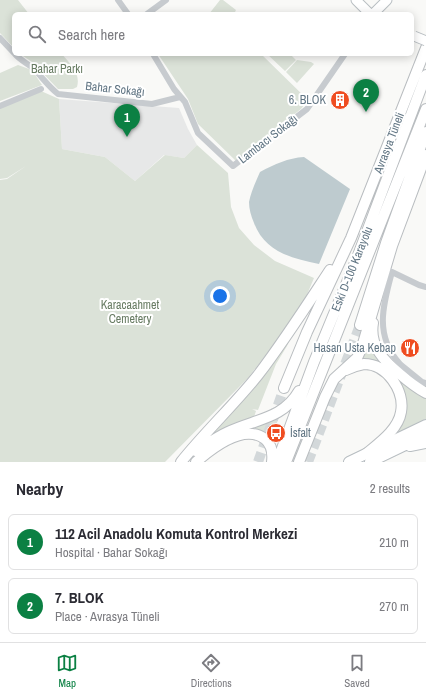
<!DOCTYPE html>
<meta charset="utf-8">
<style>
:root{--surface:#fff;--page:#f7f7f7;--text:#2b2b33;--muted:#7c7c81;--line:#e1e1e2;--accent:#0b8043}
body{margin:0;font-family:"Archivo Narrow",sans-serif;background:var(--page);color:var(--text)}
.you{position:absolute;left:220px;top:296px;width:14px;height:14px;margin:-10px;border:3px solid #fff;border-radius:50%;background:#1a73e8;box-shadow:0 0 0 6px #1a73e833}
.badge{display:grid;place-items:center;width:26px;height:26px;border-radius:50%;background:var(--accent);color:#fff;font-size:13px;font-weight:700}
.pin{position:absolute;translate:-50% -33px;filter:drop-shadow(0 1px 2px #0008)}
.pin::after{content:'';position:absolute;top:21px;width:14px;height:12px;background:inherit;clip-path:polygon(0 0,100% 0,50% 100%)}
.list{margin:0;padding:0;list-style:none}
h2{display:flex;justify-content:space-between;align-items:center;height:52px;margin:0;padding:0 16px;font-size:17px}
h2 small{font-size:13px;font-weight:400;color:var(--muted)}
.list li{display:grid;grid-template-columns:26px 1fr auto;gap:12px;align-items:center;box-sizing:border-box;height:56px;margin:0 8px 8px;padding:0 8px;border:1px solid var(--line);border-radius:6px}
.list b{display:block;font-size:15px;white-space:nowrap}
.list p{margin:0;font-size:13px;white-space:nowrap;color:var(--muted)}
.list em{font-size:13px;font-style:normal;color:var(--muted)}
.icon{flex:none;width:22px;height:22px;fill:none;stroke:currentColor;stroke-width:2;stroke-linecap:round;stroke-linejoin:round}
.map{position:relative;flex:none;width:426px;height:462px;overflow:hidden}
.search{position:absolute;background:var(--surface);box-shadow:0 2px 10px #0003;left:12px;right:12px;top:12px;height:44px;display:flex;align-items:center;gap:10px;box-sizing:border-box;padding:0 14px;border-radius:6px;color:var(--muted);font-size:15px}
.sheet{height:180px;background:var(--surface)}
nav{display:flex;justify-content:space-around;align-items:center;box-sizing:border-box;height:56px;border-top:1px solid var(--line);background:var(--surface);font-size:11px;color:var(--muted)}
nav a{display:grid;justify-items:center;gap:2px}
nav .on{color:var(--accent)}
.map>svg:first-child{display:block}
.built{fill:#e7e8e8}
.green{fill:#dbe2d8}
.water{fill:#becbcf}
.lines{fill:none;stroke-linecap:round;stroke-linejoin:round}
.trunk-tunnel{stroke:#d3d8da;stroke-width:10;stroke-dasharray:10 5;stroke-linecap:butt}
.secondary-casing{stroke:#b9bfc3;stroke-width:11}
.primary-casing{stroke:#b7bdc1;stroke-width:12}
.trunk-casing{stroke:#b9bdc0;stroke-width:12}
.minor{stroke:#c7cbcf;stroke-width:6}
.secondary{stroke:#fff;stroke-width:9}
.primary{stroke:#fff;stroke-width:10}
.trunk{stroke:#fff;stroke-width:10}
.secondary-bridge-casing{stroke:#b9bfc3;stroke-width:11;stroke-linecap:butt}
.secondary-bridge{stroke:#fff;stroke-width:9}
.labels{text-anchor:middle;stroke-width:4;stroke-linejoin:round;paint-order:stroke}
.park-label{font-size:12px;fill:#677b62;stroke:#fff}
.street-label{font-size:12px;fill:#627684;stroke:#fff}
.poi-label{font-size:12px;fill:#627684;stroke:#fff;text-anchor:end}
</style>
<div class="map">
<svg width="426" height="462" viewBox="0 0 426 462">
<rect width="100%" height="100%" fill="#f9f9f7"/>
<path class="built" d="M59,99l120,9 9,21 9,16 -13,13 -20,-3 -29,26 -30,-24 -43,-8z"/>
<path class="green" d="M0,0h18l11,14h-15v34l-14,-15z
M220,0h3l13,10 -2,4h-25z
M20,54h42c8,10 19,19 15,33l-4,2h-15l-26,-27z
M158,54h103l47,46 -7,9 -65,52 -38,-37 -10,-25z
M267,54h23l6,6 -11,11z
M297,60l14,2 3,2 -17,19 -11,-11z
M18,65l14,5 10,15 -42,16v-28z
M41,91l18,8 3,50 43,8 30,24 30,-26 19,3 13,-13 31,28 3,34 8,21 15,17 21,16 39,17 -13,31 -53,69 -83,84h-165v-282l7,-1 19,-13 -19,12 -7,1v-71z
M293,332l-6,14 -11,18 -18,46 -6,-1 4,2 -2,6 -44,19z
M369,337l44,53 13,9v20l-35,17 13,-29 -27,-44 -6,-4h-10z
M279,417l-7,19 -12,-6 -12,-4z"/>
<path class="water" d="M304,157l46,32 -31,75c-28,-6 -54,-12 -65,-41 -3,-7 -5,-14 -5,-21 2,-10 7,-21 11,-30 15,-8 28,-14 44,-15z"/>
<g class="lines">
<path class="trunk-tunnel" d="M258,462l26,-74
M308,462l52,-137"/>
<g class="secondary-casing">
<path id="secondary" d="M356,0l14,14
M373,14l14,-14"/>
</g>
<g class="primary-casing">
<path id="primary" d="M410,446l16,-3
M349,462l77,-37
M370,462l56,-27"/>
</g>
<g class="trunk-casing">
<path id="trunk" d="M373,323c-4,23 11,38 28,52 8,7 16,13 25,18
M360,325l26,-82 40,-111
M346,370c6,-3 12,-5 18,-6 23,0 41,27 37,48 -3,18 -22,31 -35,42
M284,388l23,-56 44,-94 75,-190
M196,451c11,-7 21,-14 32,-19 27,-13 55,-13 71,-41
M181,462c24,-30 53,-57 77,-87 26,-34 49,-70 72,-105
M196,462c16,-14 48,-39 69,-23 7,6 8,15 7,23
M277,462l37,-100 43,-104 69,-183
M286,462l140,-353
M299,462l26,-65 9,-18 23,-21 5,-11 30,-101 34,-91"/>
</g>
<path class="minor" d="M118,0l10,14
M147,14l19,-14
M0,38l14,15
M15,54c5,6 12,9 18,14 9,9 15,18 25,26l94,10 28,-7
M153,54l21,35 11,13 13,31 35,33 74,-57 38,-55
M0,106l41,-17
M426,287l-7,-2 -27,-13c-9,33 -18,64 8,92 7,6 15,12 22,18l4,1"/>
<use href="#secondary" class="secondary"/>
<use href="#primary" class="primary"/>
<use href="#trunk" class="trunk"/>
<g class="secondary-bridge-casing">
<path id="secondary-bridge" d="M414,36l12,5"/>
</g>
<use href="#secondary-bridge" class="secondary-bridge"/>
</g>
<defs>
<g id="building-disc" transform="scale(1)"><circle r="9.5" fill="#ef4d21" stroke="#fff"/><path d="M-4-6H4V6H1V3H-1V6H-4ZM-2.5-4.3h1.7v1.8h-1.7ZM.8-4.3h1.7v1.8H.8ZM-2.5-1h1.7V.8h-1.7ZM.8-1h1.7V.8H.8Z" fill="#fff"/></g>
<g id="restaurant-disc" transform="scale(1)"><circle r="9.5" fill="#ef4d21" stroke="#fff"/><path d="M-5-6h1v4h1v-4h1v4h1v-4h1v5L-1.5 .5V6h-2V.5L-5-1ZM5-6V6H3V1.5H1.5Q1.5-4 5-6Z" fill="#fff"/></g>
<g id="bus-disc" transform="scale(1)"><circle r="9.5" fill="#ef4d21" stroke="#fff"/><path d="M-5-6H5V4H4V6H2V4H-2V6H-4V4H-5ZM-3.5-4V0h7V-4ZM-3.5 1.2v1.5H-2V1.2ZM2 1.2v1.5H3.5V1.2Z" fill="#fff"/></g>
</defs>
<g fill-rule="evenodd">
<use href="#building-disc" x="340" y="100"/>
<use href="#restaurant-disc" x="410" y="348"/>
<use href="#bus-disc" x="276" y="433"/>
</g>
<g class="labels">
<g class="park-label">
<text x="57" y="73">Bahar Parkı</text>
<text x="130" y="309">Karacaahmet<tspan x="130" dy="14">Cemetery</tspan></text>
</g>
<g class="street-label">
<text transform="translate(115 89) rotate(6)" y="4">Bahar Sokağı</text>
<text transform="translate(268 139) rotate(-38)" y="4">Lambacı Sokağı</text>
<text transform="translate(389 143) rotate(-69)" y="4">Avrasya Tüneli</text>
<text transform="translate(352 269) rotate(-68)" y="4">Eski D-100 Karayolu</text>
</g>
<g class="poi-label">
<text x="326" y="104">6. BLOK</text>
<text x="396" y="352">Hasan Usta Kebap</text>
<text x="290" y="437" text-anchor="start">İsfalt</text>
</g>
</g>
</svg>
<div class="you"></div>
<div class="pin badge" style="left:127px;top:137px">1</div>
<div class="pin badge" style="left:366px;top:112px">2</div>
<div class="search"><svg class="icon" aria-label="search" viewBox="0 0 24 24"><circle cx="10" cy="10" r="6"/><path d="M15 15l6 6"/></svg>Search here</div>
</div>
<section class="sheet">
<h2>Nearby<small>2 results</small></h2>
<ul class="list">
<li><span class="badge">1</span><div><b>112 Acil Anadolu Komuta Kontrol Merkezi</b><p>Hospital · Bahar Sokağı</p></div><em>210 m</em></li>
<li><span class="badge">2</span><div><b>7. BLOK</b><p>Place · Avrasya Tüneli</p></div><em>270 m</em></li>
</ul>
</section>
<nav>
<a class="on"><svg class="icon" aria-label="map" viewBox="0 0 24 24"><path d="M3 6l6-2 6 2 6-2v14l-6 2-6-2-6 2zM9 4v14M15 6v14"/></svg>Map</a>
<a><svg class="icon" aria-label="directions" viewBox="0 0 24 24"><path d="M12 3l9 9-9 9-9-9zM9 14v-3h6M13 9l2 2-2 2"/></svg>Directions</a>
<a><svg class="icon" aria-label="saved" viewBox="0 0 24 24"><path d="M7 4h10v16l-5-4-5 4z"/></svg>Saved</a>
</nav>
